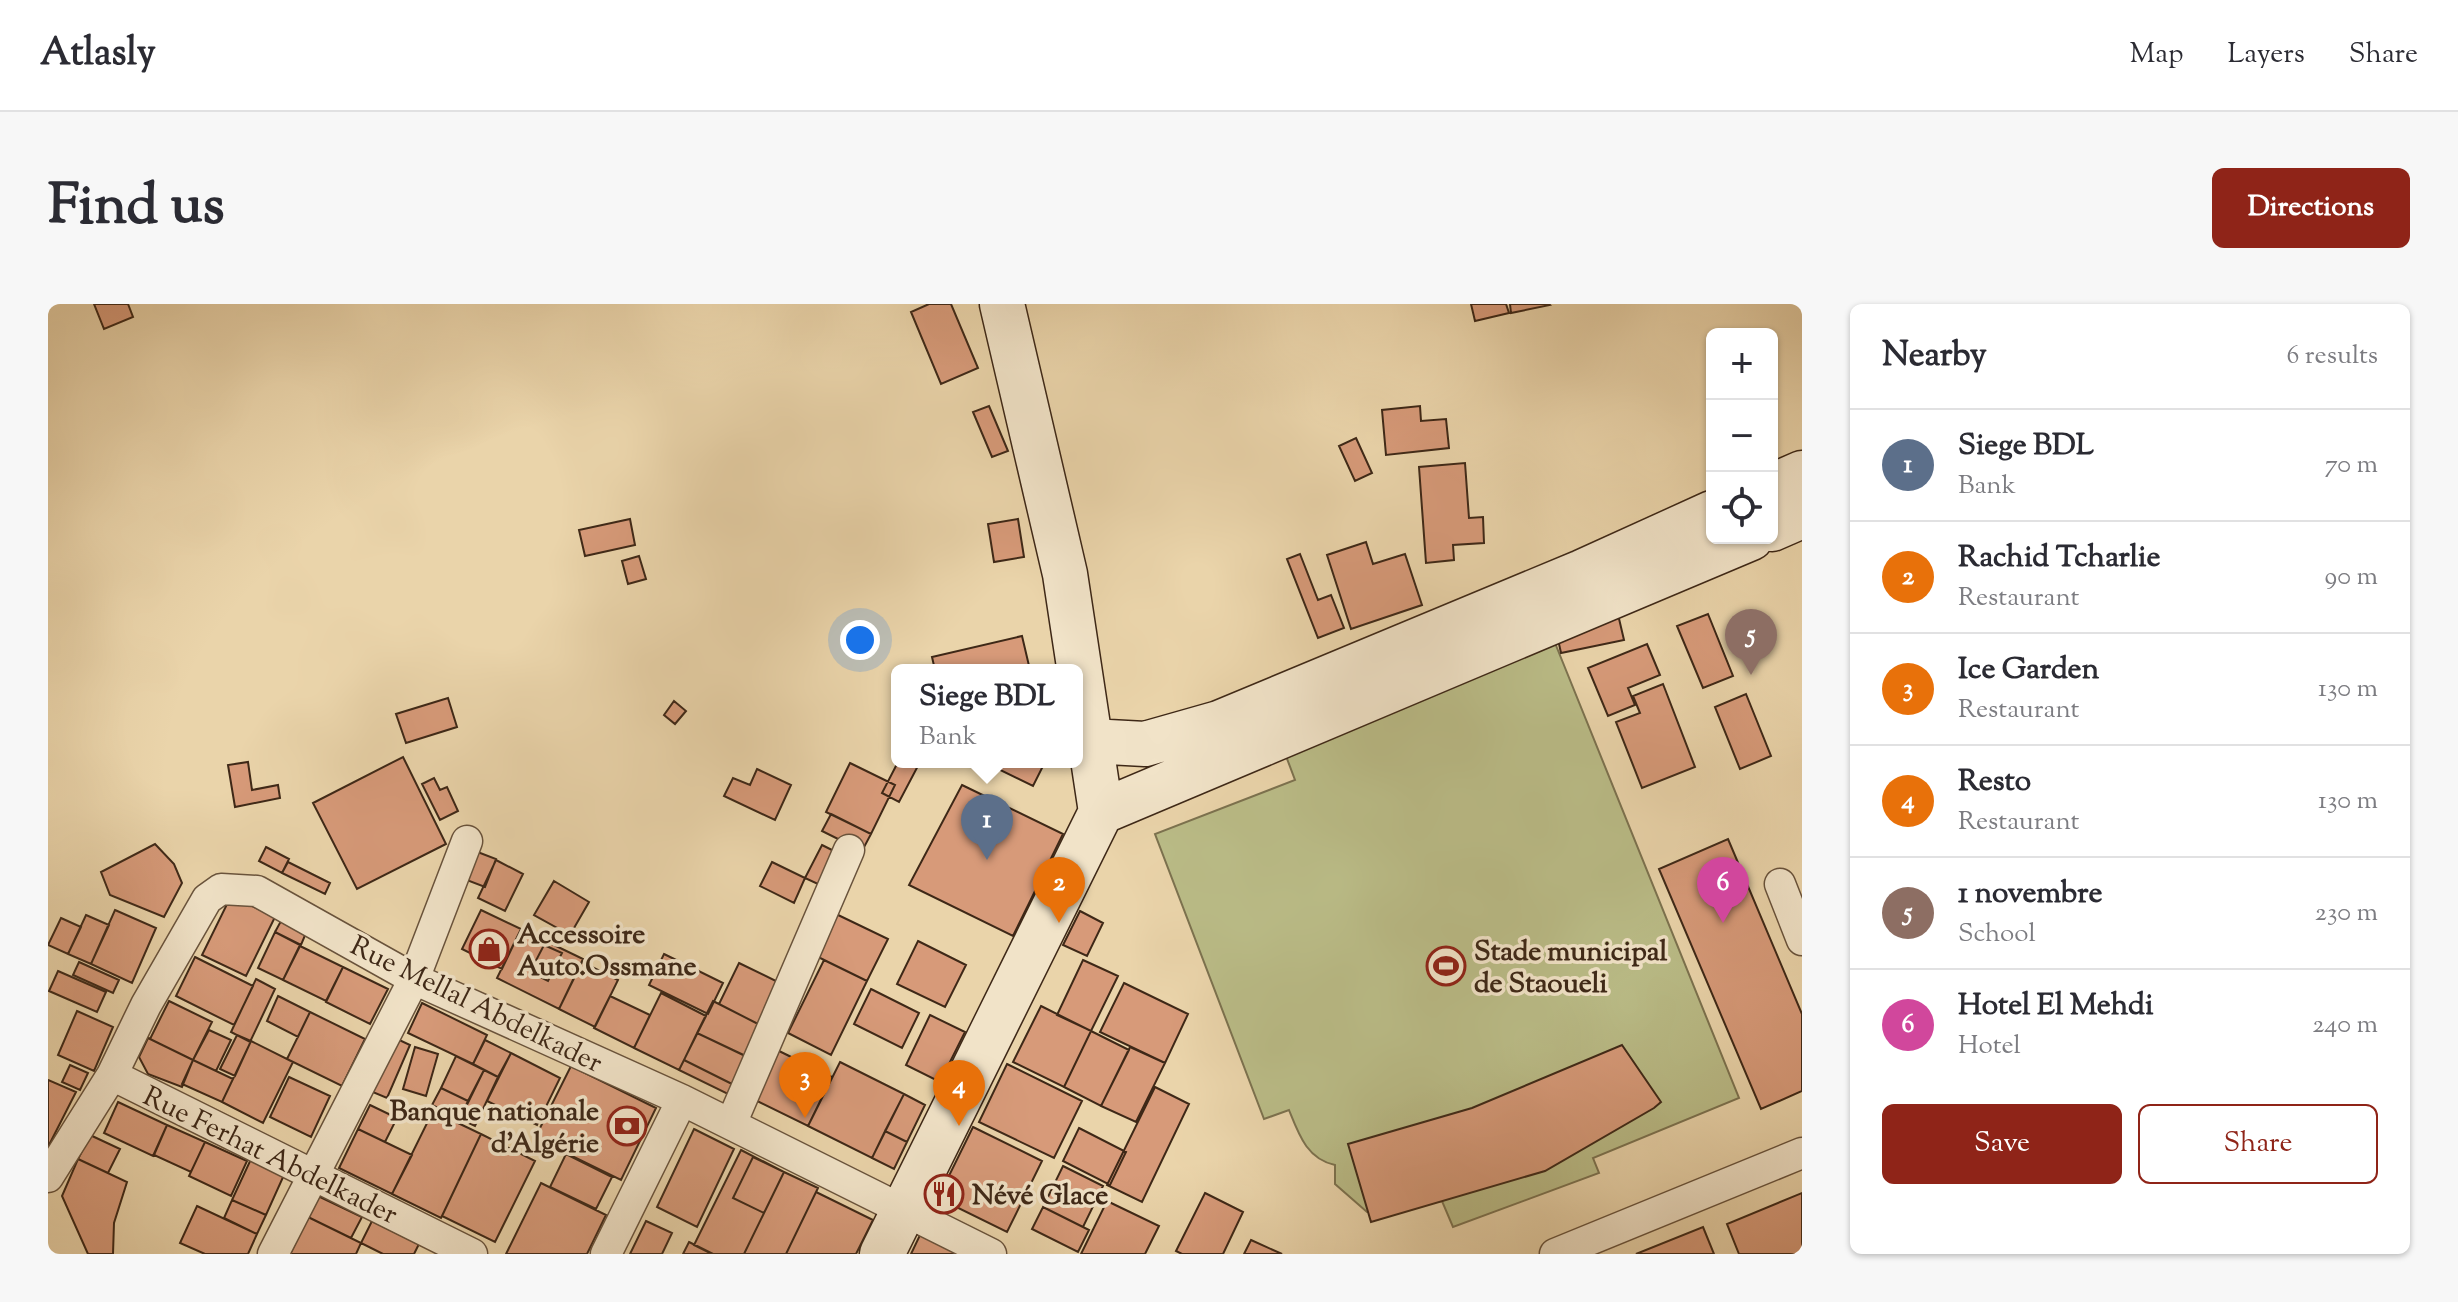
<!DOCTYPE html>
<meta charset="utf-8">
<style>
:root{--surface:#fff;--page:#f7f7f7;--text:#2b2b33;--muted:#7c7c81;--line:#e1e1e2;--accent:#8f2418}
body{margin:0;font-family:"Sorts Mill Goudy",serif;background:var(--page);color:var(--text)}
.controls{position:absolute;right:24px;top:24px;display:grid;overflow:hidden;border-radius:12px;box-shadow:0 2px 6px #0004}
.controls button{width:72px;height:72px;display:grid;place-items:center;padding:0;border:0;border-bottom:2px solid var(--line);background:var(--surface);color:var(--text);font:40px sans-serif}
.you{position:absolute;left:812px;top:336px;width:28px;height:28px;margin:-20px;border:6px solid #fff;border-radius:50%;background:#1a73e8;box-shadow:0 0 0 12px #1a73e833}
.badge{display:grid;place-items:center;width:52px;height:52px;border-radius:50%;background:var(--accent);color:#fff;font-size:26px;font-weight:700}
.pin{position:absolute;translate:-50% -66px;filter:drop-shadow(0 2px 4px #0008)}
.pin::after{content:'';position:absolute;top:42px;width:28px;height:24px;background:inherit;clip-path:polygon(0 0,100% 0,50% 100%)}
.popup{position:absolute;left:843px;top:360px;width:192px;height:104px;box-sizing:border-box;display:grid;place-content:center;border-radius:12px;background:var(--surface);filter:drop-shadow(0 2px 6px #0005);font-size:26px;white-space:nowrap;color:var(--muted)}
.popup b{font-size:30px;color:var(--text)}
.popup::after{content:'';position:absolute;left:50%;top:100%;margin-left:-16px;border:16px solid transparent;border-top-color:var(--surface)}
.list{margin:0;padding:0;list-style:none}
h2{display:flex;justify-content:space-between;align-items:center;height:104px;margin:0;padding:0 32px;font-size:34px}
h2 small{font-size:26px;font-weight:400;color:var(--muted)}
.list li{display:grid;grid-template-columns:52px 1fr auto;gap:24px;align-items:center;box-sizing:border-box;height:112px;padding:0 32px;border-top:2px solid var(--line)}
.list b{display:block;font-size:30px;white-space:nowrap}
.list p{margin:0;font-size:26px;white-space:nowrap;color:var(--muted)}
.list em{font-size:26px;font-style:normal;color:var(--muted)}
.actions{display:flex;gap:16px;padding:24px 32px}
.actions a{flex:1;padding:18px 0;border:2px solid var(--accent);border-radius:12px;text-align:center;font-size:28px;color:var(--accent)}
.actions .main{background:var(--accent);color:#fff}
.icon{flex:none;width:44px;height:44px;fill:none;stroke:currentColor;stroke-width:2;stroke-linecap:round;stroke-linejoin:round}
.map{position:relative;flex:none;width:1754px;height:950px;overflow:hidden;border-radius:12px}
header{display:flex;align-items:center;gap:48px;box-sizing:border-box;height:112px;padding:0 40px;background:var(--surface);border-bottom:2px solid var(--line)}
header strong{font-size:38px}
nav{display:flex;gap:44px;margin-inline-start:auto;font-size:28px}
.intro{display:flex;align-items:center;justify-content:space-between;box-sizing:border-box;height:192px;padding:0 48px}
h1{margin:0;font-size:56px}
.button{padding:20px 36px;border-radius:12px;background:var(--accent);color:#fff;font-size:28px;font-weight:700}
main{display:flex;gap:48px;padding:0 48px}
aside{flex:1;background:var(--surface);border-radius:12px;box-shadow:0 2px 6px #0004}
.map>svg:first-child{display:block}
.green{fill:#babc87;stroke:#7c724f;stroke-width:2}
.building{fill:#d79a79;stroke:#3e2817;stroke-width:2}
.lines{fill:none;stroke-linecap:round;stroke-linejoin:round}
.street-casing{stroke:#69533c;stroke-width:33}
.secondary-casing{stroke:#3e2817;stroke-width:47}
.street{stroke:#f1e3c8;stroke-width:30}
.secondary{stroke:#f1e3c8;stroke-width:44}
.labels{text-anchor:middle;stroke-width:7;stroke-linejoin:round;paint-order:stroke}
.poi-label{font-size:28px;font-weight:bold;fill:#3e2817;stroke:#f1e3c8;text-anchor:start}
.street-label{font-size:28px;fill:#3e2817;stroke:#f1e3c8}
</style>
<header>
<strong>Atlasly</strong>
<nav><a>Map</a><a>Layers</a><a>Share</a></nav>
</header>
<div class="intro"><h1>Find us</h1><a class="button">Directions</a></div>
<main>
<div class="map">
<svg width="1754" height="950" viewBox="0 0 1754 950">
<rect width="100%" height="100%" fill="#ead4aa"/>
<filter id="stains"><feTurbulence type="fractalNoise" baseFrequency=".0025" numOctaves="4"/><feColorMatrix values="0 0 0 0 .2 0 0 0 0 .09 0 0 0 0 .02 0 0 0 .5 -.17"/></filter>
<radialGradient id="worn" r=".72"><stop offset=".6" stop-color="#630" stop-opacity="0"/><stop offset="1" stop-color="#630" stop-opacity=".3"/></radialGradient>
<path class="green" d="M1507,339l184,455 -146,60 6,15 -146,54 -11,-26 -75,11 -32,-28v-19c-28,-6 -36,-30 -46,-55l-25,9 -109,-285 140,-54 -9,-24z"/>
<path class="building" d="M46,0h34l5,13 -29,12z
M881,0h22l27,64 -37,16 -30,-72z
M1423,0h35l3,9 -34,8z
M1462,0h39l1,1 -39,8z
M941,102l19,45 -16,6 -19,-45z
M1372,102l1,15 25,-2 3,29 -63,7 -4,-45z
M1308,134l16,35 -17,8 -16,-35z
M1417,159l4,55 14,-1 1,26 -31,2 1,15 -28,3 -7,-96z
M582,215l5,26 -50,11 -6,-26z
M970,215l6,38 -30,5 -6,-38z
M1318,238l7,22 32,-10 17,51 -71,24 -24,-74z
M1252,250l18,46 13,-5 13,33 -26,10 -31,-79z
M591,252l7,23 -18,5 -6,-23z
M1565,289l11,47 -63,13 -10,-46z
M1660,310l25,62 -30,12 -26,-62z
M974,332l8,34h-95l-3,-13z
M1599,340l13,31 -32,13 7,17 -27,11 -20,-48z
M1615,380l32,83 -53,21 -26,-66 24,-9 -7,-17z
M1698,390l25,62 -31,13 -25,-62z
M400,394l9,29 -51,16 -10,-29z
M626,397l12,10 -11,13 -11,-9z
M355,453l43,87 -89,45 -44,-86z
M200,458l4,28 26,-5 2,13 -45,9 -7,-42z
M850,458h22l-21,40 -17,-9z
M936,458h61l-12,24z
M802,459l45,22 -24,49 -45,-22z
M709,465l34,16 -16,35 -51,-24 9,-18 17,7z
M386,474l6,12 7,-3 11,24 -18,9 -18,-36z
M914,481l101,49 -50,102 -104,-51z
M783,510l40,20 -9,17 -40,-20z
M1680,535l74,175v77l-41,18 -102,-240z
M107,540l19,20 8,19 -18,34 -54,-22 -9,-23z
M774,541l14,7 -16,33 -15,-7z
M218,543l23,12 -7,14 -23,-12z
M427,547l21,8 -11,28 -21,-8z
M448,556l27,14 -18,37 -27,-13z
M240,558l42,21 -5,11 -43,-21z
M724,558l33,16 -11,25 -34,-17z
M506,577l35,21 -19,33 -36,-20z
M183,592l44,21 -29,59 -44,-21z
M67,606l41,18 -24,55 -41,-19z
M433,606l40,19 -19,40 -40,-20z
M1032,607l23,12 -16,33 -24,-11z
M788,610l52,25 -21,42 -51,-25z
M38,611l23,10 -18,39 -23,-10z
M13,614l20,9 -13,27 -20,-9z
M233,617l25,12 -5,12 -26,-13z
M473,625l62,30 -24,50 -62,-31z
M227,628l25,13 -17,35 -25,-12z
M870,637l48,24 -21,42 -48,-23z
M496,641l18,8 -14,28 -18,-9z
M252,642l43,21 -17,34 -43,-21z
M616,650l59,29 -15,31 -59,-29z
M147,653l58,29 -19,39 -58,-29z
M776,656l43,21 -36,74 -43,-22z
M1035,656l35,16 -27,55 -34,-16z
M31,658l40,18 -6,13 -40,-18z
M534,658l36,18 -23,47 -36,-18z
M691,659l43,21 -20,42 -43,-22z
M295,663l45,22 -18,35 -44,-22z
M10,667l48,21 -9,20 -48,-21z
M208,675l19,10 -25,53 -19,-10z
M1076,679l64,31 -23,49 -65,-31z
M823,685l48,24 -17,35 -48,-24z
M613,689l45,23 -27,54 -45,-22z
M230,692l32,16 -12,25 -31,-16z
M562,692l40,19 -16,33 -40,-20z
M121,697l43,21 -19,38 -43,-21z
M665,697l49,25 -15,31 -50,-24z
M374,699l65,32 -14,29 -65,-31z
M993,702l50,25 -27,56 -51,-25z
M29,707l36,16 -19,44 -36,-16z
M262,708l55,27 -23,47 -55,-27z
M882,711l35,17 -25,50 -34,-17z
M161,726l22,10 -15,31 -23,-11z
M332,727l30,14 -23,53 -31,-13z
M1043,727l38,19 -28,56 -37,-19z
M649,729l53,25 -14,28 -52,-26z
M189,731l14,6 -16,35 -15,-7z
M100,734l45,22 -11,27 -34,-13 -9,-17z
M437,736l26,13 -13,24 -25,-13z
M203,737l42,21 -30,61 -41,-21z
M1574,741l39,57 -7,6 -109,63 -174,51 -23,-78 124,-36z
M367,743l23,7 -12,42 -23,-7z
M1082,743l35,16 -29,59 -35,-16z
M729,746l55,27 -24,49 -55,-27z
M463,749l49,25 -23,47 -50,-24z
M408,752l28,14 -16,31 -27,-13z
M145,756l40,19 -11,23 -40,-18z
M636,756l52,26 -4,10 -53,-26z
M792,758l64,32 -32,64 -64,-32z
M959,760l75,37 -28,57 -75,-36z
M22,761l18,8 -8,17 -18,-8z
M523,762l85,42 -35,72 -86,-42z
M436,766l14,7 -23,49 -15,-7z
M241,773l41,19 -19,41 -41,-20z
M0,776l28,12 -28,55z
M1107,783l34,17 -47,98 -35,-17z
M393,784l27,13 -8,18 -28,-14z
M856,790l21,11 -18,37 -22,-11z
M70,798l49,23 -14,31 -49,-23z
M322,801l27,13 -12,24 -27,-13z
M385,807l48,23 -40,84 -49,-24z
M119,821l38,17 -14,30 -37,-17z
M925,823l69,34 -35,71 -69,-34z
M1031,824l47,24 -16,33 -47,-24z
M310,825l54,26 -20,39 -53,-26z
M646,825l40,20 -37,78 -40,-20z
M837,827l22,11 -13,27 -22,-11z
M433,830l54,27 -40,81 -53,-26z
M42,831l30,14 -12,24 -30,-14z
M157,838l42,19 -16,35 -42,-20z
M693,846l43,22 -40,82h-32l-18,-9z
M518,850l46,23 -16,32 -46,-22z
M705,853l31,15 -20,41 -31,-15z
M30,855l49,23 -13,41 -1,31h-25l-26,-58z
M203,855l33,16 -18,40 -34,-15z
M1015,862l40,20 -20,41 -40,-20z
M736,868l34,16 -32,66h-42z
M493,879l65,32 -19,39h-81z
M768,888l57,28 -17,34h-70z
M1157,889l38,19 -20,42h-41l-6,-3z
M1754,889v61h-63l-12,-30z
M270,892l44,21 -11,21 -43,-21z
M184,896l34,15 -9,19 -33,-16z
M1059,897l52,25 -14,28h-64z
M149,902l60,28 -9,20h-43l-25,-11z
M995,903l46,23 -11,22 -46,-23z
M260,913l53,26 -5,11h-66z
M324,917l47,23 -5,10h-31l-22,-11z
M598,917l26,12 -10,21h-32z
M1655,923l11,27h-78z
M872,931l38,19h-47z
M1203,936l31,14h-38z
M641,938l24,12h-30z"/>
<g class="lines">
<g class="street-casing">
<path id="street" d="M1732,580l22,56
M64,771l360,179
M683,820l118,-274
M0,873l64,-102 34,-70 61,-106 14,-10 36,2 157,88 268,121 309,154
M225,950l141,-275 53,-138
M558,950l76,-154
M1507,950l247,-101"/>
</g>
<g class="secondary-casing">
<path id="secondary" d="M954,0l63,270 36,238
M1724,182l30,-13
M1724,225l30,-13
M1042,437l55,3 74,-21 363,-151 130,-59
M1053,508l650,-274
M834,950l219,-442"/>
</g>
<use href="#street" class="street"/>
<use href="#secondary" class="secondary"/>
</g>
<defs>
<g id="shop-ring" transform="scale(2)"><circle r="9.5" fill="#f1e3c8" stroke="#8f2418" stroke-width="1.5"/><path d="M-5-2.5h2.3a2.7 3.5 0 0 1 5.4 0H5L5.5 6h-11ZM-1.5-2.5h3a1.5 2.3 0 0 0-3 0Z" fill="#8f2418"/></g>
<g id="stadium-ring" transform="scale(2)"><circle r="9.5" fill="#f1e3c8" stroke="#8f2418" stroke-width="1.5"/><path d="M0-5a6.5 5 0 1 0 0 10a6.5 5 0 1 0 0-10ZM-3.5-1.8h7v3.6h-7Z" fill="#8f2418"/></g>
<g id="bank-ring" transform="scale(2)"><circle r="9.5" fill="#f1e3c8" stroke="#8f2418" stroke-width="1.5"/><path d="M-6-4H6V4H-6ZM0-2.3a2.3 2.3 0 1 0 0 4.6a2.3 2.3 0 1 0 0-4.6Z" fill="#8f2418"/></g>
<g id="restaurant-ring" transform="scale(2)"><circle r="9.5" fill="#f1e3c8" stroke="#8f2418" stroke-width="1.5"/><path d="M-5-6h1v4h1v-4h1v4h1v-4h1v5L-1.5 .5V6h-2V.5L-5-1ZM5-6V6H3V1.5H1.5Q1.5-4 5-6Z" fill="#8f2418"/></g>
</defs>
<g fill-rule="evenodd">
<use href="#shop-ring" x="441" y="645"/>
<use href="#stadium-ring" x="1398" y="662"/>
<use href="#bank-ring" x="579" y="822"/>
<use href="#restaurant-ring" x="896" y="890"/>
</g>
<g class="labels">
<g class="poi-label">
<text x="469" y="639">Accessoire<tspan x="469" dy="32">Auto.Ossmane</tspan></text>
<text x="1426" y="656">Stade municipal<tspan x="1426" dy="32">de Staoueli</tspan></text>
<text x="551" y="816" text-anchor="end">Banque nationale<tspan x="551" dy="32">d'Algérie</tspan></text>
<text x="924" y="900">Névé Glace</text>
</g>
<g class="street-label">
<text transform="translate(429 699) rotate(26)" y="10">Rue Mellal Abdelkader</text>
<text transform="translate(223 850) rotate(26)" y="10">Rue Ferhat Abdelkader</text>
</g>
</g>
<rect width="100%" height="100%" filter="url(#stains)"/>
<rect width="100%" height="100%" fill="url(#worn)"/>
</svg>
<div class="controls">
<button>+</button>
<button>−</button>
<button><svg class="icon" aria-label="locate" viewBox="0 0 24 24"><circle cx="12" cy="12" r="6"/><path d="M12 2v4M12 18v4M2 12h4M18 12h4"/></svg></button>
</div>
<div class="you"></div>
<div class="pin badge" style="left:939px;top:556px;background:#5c6f8a">1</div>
<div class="popup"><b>Siege BDL</b>Bank</div>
<div class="pin badge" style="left:1011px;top:619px;background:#e8710a">2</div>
<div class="pin badge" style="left:757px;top:814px;background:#e8710a">3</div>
<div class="pin badge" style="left:911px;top:822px;background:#e8710a">4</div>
<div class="pin badge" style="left:1703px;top:371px;background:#8d6e63">5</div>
<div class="pin badge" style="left:1675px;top:619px;background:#d1479c">6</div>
</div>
<aside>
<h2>Nearby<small>6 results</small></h2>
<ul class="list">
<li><span class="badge" style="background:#5c6f8a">1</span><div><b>Siege BDL</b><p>Bank</p></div><em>70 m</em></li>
<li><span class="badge" style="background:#e8710a">2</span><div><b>Rachid Tcharlie</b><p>Restaurant</p></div><em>90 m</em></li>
<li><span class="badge" style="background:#e8710a">3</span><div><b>Ice Garden</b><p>Restaurant</p></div><em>130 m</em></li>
<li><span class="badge" style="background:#e8710a">4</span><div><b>Resto</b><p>Restaurant</p></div><em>130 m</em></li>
<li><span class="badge" style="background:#8d6e63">5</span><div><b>1 novembre</b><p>School</p></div><em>230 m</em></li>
<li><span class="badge" style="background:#d1479c">6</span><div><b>Hotel El Mehdi</b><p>Hotel</p></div><em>240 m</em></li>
</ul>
<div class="actions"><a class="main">Save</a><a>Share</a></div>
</aside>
</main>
